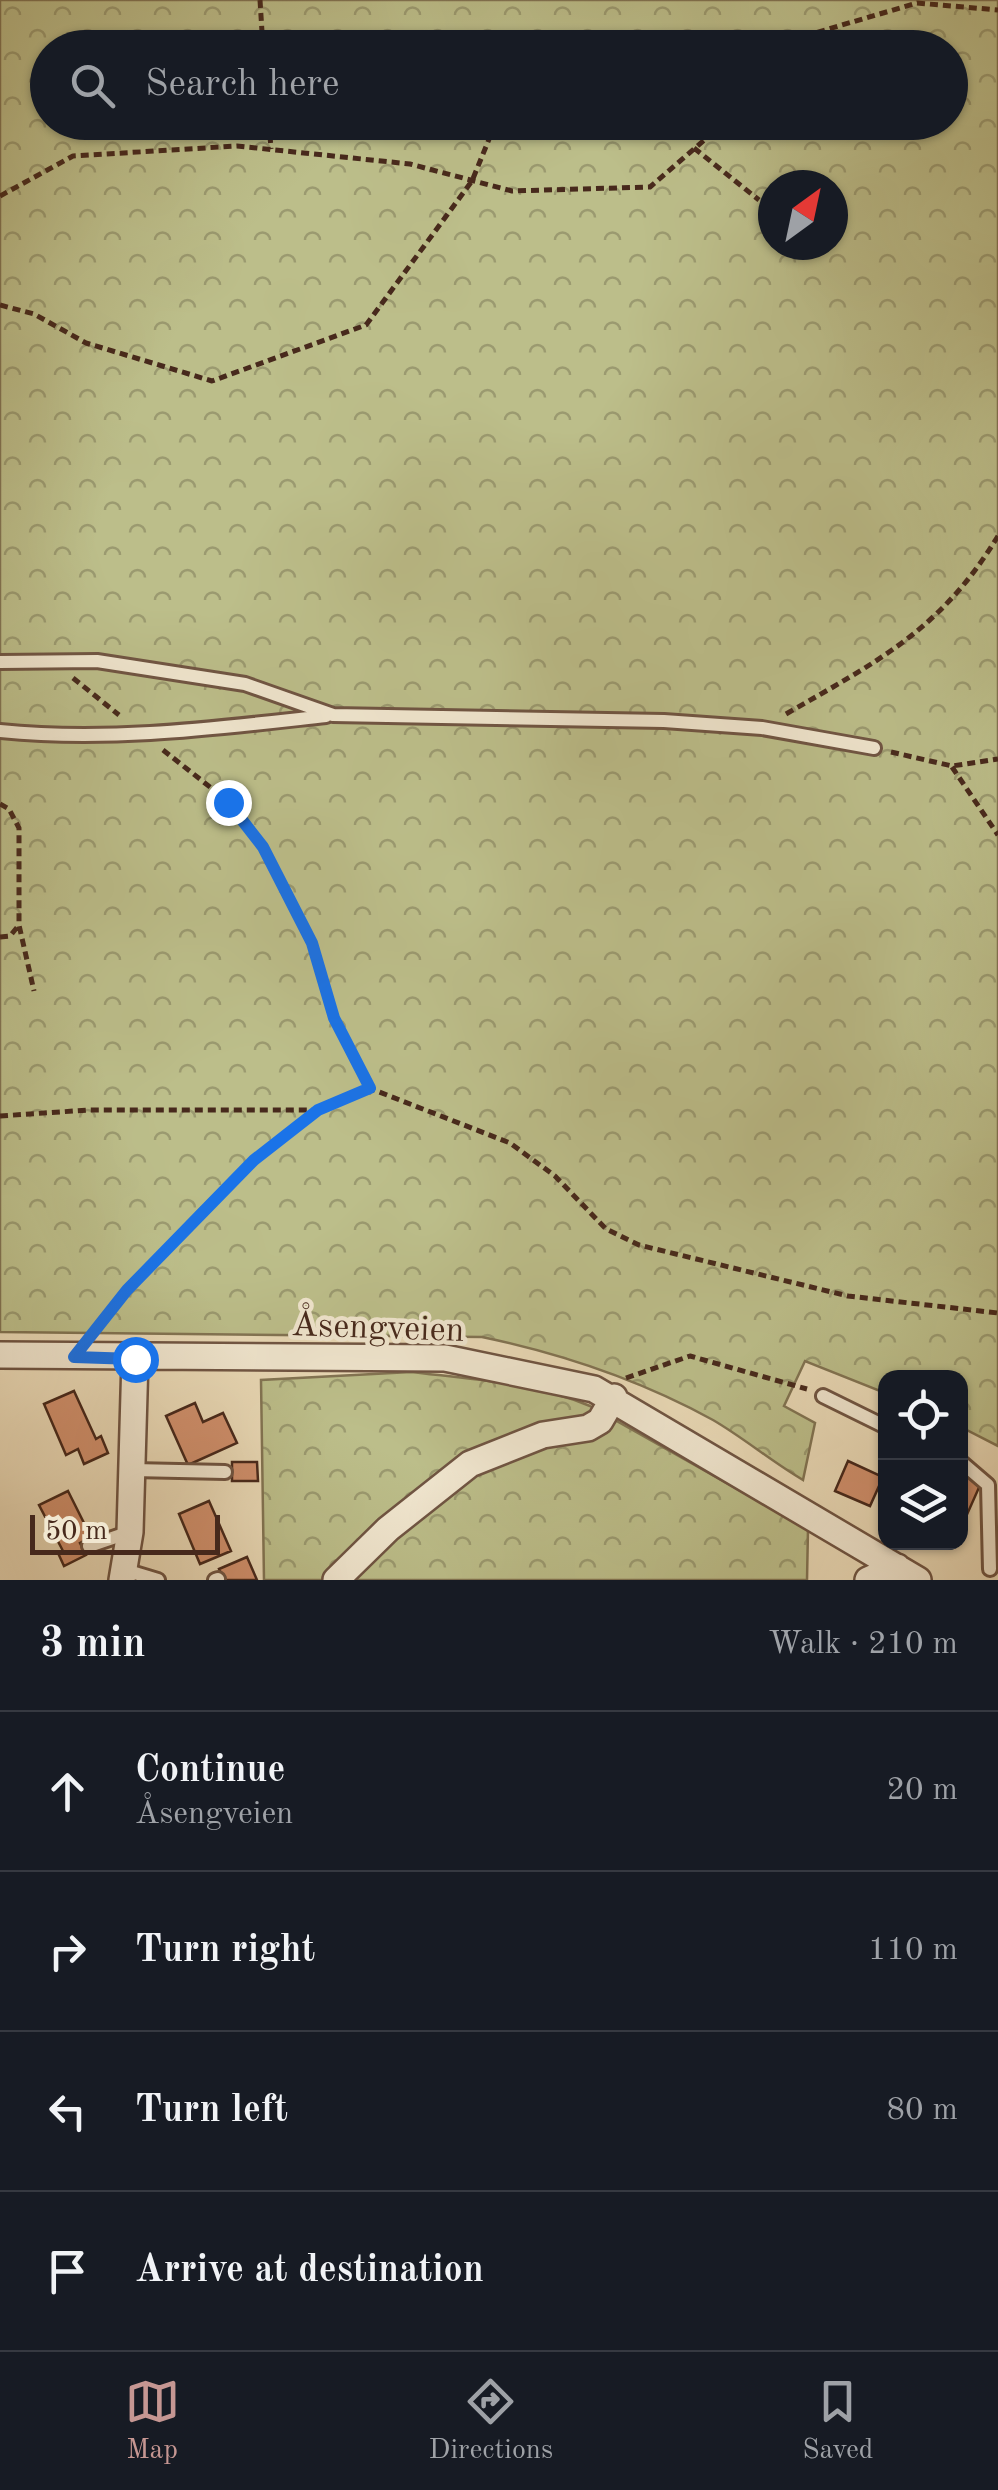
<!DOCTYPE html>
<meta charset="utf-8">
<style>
:root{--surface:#171b24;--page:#242831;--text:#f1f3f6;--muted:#9ea1a6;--line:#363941;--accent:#c59692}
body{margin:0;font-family:"Old Standard TT",serif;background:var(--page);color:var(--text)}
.controls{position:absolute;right:30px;bottom:30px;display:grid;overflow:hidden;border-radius:20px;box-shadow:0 2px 8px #0004}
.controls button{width:90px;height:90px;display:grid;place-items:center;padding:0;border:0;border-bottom:2px solid var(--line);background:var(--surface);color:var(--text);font:50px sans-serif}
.compass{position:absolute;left:758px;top:170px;width:90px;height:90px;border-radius:50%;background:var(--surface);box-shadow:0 2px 8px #0004;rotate:33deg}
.scale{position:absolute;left:30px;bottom:25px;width:190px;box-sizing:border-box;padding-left:10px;border:5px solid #47291c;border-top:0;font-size:28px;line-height:35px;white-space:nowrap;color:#47291c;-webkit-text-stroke:8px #f1e7d0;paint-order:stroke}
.stop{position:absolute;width:30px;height:30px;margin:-22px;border:8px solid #1a73e8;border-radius:50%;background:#fff}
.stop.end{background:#1a73e8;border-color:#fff;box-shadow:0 2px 10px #0008}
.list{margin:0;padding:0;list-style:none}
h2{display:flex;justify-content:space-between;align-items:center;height:130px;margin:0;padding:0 40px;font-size:42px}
h2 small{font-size:32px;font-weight:400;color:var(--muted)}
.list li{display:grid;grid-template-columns:65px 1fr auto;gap:30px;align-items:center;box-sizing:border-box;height:160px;padding:0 40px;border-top:2px solid var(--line)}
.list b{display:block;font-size:38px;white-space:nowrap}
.list p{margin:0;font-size:32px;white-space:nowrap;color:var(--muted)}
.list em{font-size:32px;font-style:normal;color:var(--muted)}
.icon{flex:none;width:55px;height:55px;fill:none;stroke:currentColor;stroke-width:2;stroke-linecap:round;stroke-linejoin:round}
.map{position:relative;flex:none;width:998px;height:1580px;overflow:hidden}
.search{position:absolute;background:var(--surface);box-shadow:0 2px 8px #0004;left:30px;right:30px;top:30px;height:110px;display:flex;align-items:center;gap:25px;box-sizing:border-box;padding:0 35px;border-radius:55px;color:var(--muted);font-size:38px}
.sheet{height:770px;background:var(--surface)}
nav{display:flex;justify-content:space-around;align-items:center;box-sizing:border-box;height:140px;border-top:2px solid var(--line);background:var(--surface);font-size:28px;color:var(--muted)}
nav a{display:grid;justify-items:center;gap:5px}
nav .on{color:var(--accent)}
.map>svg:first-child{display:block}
.forest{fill:url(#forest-crowns);stroke:#827453;stroke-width:2.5;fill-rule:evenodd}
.building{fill:#d0906d;stroke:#47291c;stroke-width:2.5}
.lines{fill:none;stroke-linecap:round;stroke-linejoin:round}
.lane-casing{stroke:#705543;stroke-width:18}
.street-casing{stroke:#705543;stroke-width:30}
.path{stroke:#47291c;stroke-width:5;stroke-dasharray:8 5;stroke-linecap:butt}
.lane{stroke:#f1e7d0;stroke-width:12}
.street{stroke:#f1e7d0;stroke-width:25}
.route{stroke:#1a73e8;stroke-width:12}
.labels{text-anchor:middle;stroke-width:9;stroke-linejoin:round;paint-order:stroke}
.street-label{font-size:35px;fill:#47291c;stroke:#f1e7d0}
</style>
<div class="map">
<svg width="998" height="1580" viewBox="0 0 998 1580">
<defs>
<pattern id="forest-crowns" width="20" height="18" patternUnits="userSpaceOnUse" patternTransform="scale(2.5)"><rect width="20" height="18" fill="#bcbe8a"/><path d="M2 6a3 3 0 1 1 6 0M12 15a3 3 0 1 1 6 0" fill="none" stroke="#9b9a70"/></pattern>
</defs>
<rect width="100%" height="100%" fill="#eadab7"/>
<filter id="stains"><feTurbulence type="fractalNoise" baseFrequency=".002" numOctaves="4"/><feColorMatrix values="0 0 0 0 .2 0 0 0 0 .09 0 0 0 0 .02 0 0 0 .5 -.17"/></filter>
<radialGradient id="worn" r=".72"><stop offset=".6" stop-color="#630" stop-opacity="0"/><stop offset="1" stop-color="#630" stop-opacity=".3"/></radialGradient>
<path class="forest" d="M0,0h998v1446l-37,-19 -1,-49h-74l-1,15 -80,-32 -21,45 31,17 -12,57c-31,-18 -59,-42 -90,-60 -73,-40 -150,-66 -231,-83l-482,-5zM48,48h902v74h-902zM773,185h60v60h-60z
M411,1372c59,7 124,11 179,34l218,123 -1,51h-543l-3,-200z"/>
<path class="building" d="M74,1391l22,48 5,-3 7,17 -24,11 -6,-15 -12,6 -22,-51z
M195,1403l8,19 20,-9 14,30 -49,22 -22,-49z
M848,1461l35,16 -13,29 -35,-15z
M232,1462h25l1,19h-26z
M960,1474l21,9 -16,36 -5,-2z
M68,1491l23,46 -11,6 6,12 -22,11 -6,-13 5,-2 -24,-46z
M209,1501l22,50 -31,13 -21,-50z
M247,1557l10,23h-33l-5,-11z"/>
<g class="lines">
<g class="lane-casing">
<path id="lane" d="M0,662l97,-1 148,23 88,31 331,6 98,7 112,20
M0,731c110,11 217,-3 326,-15
M823,1396l63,31
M960,1461l28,24 2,84
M133,1470l92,2
M89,1546l41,-14
M125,1570l33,10
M215,1580l3,-1"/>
</g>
<g class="street-casing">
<path id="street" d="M0,1355l445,3 149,31 324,191
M122,1580l8,-48 5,-173
M336,1580l52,-51 82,-65 73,-29 45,-7 12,-7 14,-24
M868,1580l29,-13"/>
</g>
<path class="path" d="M260,0l3,48
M531,48l2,-6
M798,48l10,-13 109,-32 81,7
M269,122l2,27
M694,148l65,52
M0,196l73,-40 164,-10 173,18 102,27 138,-4 75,-65
M0,305l34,9 52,29 126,38 154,-56 106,-144 24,-59
M73,678l46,37
M786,714c92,-53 155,-84 212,-178
M163,750l66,52 34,45 49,96 22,75 35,70 141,55 45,33 51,53 33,16 209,51 150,17
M891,752l61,14 46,-7
M952,767l46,68
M0,804l9,5 10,19v97l15,66
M0,937l10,-1 9,-11
M0,1116l89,-6h226
M94,1331c52,-65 155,-181 226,-221 15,-9 33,-15 49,-22
M626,1378l64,-22 117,33"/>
<use href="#lane" class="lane"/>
<use href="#street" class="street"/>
</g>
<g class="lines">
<path class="route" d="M135,1359l-61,-2 53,-67 127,-130 64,-50 52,-22 -36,-70 -22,-75 -49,-96 -35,-45"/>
</g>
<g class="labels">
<g class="street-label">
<text transform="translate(378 1326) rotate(2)" y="12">Åsengveien</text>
</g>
</g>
<rect width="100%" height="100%" filter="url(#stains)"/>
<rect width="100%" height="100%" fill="url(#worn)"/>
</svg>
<div class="controls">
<button><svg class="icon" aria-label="locate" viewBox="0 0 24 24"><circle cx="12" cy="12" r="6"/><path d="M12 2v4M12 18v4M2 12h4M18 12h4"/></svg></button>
<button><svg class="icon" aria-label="layers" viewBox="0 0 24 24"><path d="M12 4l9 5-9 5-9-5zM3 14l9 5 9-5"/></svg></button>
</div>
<svg class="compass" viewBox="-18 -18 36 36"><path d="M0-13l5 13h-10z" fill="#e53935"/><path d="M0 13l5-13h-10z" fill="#9ea1a6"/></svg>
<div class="scale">50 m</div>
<div class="stop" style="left:135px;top:1359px"></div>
<div class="stop end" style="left:228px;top:802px"></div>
<div class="search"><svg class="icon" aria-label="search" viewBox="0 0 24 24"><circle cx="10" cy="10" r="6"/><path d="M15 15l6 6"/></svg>Search here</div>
</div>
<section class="sheet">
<h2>3 min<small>Walk · 210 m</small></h2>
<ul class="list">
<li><svg class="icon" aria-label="ahead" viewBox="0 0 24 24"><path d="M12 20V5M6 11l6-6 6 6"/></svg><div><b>Continue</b><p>Åsengveien</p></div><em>20 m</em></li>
<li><svg class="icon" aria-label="right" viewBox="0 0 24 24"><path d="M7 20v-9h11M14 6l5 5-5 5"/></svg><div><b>Turn right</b></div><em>110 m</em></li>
<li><svg class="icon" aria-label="left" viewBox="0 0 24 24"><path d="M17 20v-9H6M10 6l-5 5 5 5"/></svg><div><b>Turn left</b></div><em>80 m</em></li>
<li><svg class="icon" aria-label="arrive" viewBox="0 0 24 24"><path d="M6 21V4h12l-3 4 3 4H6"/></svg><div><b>Arrive at destination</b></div></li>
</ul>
</section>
<nav>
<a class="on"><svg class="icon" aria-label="map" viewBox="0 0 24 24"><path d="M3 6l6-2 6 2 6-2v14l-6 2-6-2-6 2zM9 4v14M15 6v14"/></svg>Map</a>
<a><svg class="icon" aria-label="directions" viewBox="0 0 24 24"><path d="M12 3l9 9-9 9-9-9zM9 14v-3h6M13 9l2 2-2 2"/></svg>Directions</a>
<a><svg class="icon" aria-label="saved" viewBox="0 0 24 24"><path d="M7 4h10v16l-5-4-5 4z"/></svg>Saved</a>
</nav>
